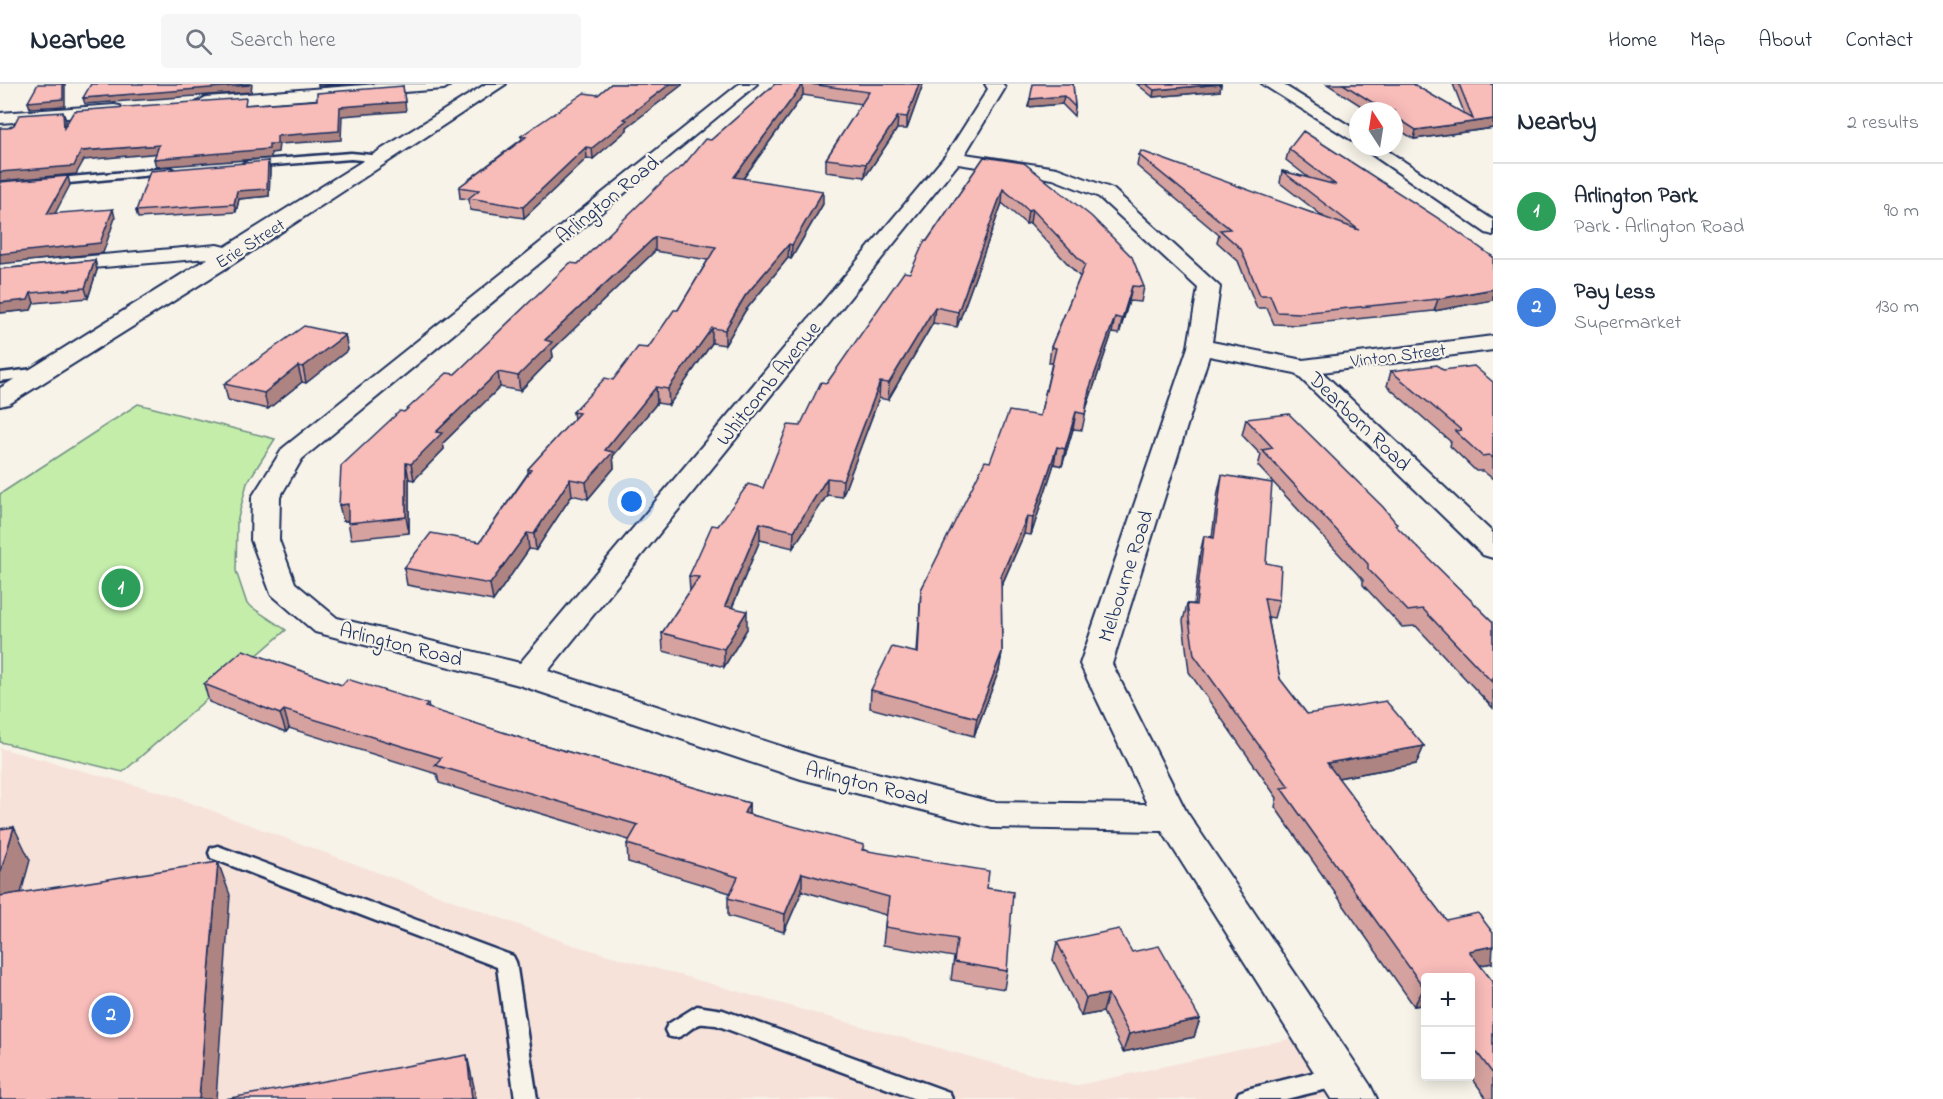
<!DOCTYPE html>
<meta charset="utf-8">
<style>
:root{--surface:#fff;--page:#f6f6f7;--text:#1f2937;--muted:#747a83;--line:#e0e1e3;--accent:#d1495b}
body{margin:0;font-family:"Indie Flower",sans-serif;background:var(--page);color:var(--text)}
.controls{position:absolute;right:18px;bottom:18px;display:grid;overflow:hidden;border-radius:6px;box-shadow:0 3px 15px #0003}
.controls button{width:54px;height:54px;display:grid;place-items:center;padding:0;border:0;border-bottom:2px solid var(--line);background:var(--surface);color:var(--text);font:30px sans-serif}
.compass{position:absolute;left:1349px;top:18px;width:54px;height:54px;border-radius:50%;background:var(--surface);box-shadow:0 3px 15px #0003;rotate:348deg}
.you{position:absolute;left:632px;top:418px;width:21px;height:21px;margin:-15px;border:4px solid #fff;border-radius:50%;background:#1a73e8;box-shadow:0 0 0 9px #1a73e833}
.badge{display:grid;place-items:center;width:39px;height:39px;border-radius:50%;background:var(--accent);color:#fff;font-size:20px;font-weight:700}
.pin{position:absolute;translate:-50% -50%;border:3px solid #fff;box-shadow:0 2px 6px #0006}
.list{margin:0;padding:0;list-style:none}
h2{display:flex;justify-content:space-between;align-items:center;height:78px;margin:0;padding:0 24px;font-size:26px}
h2 small{font-size:20px;font-weight:400;color:var(--muted)}
.list li{display:grid;grid-template-columns:39px 1fr auto;gap:18px;align-items:center;box-sizing:border-box;height:96px;padding:0 24px;border-top:2px solid var(--line)}
.list b{display:block;font-size:22px;white-space:nowrap}
.list p{margin:0;font-size:20px;white-space:nowrap;color:var(--muted)}
.list em{font-size:20px;font-style:normal;color:var(--muted)}
.icon{flex:none;width:33px;height:33px;fill:none;stroke:currentColor;stroke-width:2;stroke-linecap:round;stroke-linejoin:round}
.map{position:relative;flex:none;width:1493px;height:1015px;overflow:hidden}
header{display:flex;align-items:center;gap:36px;box-sizing:border-box;height:84px;padding:0 30px;background:var(--surface);border-bottom:2px solid var(--line)}
header strong{font-size:28px}
nav{display:flex;gap:33px;margin-inline-start:auto;font-size:21px}
.search{width:420px;height:54px;background:var(--page);display:flex;align-items:center;gap:15px;box-sizing:border-box;padding:0 21px;border-radius:6px;color:var(--muted);font-size:22px}
main{display:flex}
aside{flex:1;background:var(--surface)}
.map>svg:first-child{display:block}
.built{fill:#f7e2da}
.green{fill:#c3eda9;stroke:#6f8e84;stroke-width:1.5}
.lines{fill:none;stroke-linecap:round;stroke-linejoin:round}
.lane-casing{stroke:#1b2f5e;stroke-width:5}
.street-casing{stroke:#1b2f5e;stroke-width:4}
.lane{fill:#f7f3e8;fill-rule:evenodd}
.street{fill:#f7f3e8;fill-rule:evenodd}
.wall{fill:#d5a29f;stroke:#1b2f5e;stroke-width:1.5}
.shaded-wall{fill:#ae8482;stroke:#1b2f5e;stroke-width:1.5}
.building{fill:#f8bcb9;stroke:#1b2f5e;stroke-width:1.5}
.labels{text-anchor:middle;stroke-width:4.5;stroke-linejoin:round;paint-order:stroke}
.far-street-label{font-size:18px;fill:#1b2f5e;stroke:#f7f3e8}
.street-label{font-size:21px;fill:#1b2f5e;stroke:#f7f3e8}
</style>
<header>
<strong>Nearbee</strong>
<div class="search"><svg class="icon" aria-label="search" viewBox="0 0 24 24"><circle cx="10" cy="10" r="6"/><path d="M15 15l6 6"/></svg>Search here</div>
<nav><a>Home</a><a>Map</a><a>About</a><a>Contact</a></nav>
</header>
<main>
<div class="map">
<svg width="1493" height="1015" viewBox="0 0 1493 1015">
<rect width="100%" height="100%" fill="#f7f3e8"/>
<filter id="ink" filterUnits="userSpaceOnUse"><feTurbulence type="fractalNoise" baseFrequency=".0167" numOctaves="2"/><feDisplacementMap in="SourceGraphic" scale="12" xChannelSelector="R" yChannelSelector="G"/><feConvolveMatrix kernelMatrix="1 2 1 2 8 2 1 2 1" color-interpolation-filters="sRGB"/></filter>
<g filter="url(#ink)">
<path class="built" d="M0,664l167,46 406,151 501,141 238,-52 43,65h-1355z"/>
<path class="green" d="M138,320l137,35 -28,44 -10,39 -1,49 11,33 39,26 -163,142 -123,-30v-248z"/>
<g class="lines">
<g class="lane-casing">
<path id="lane" d="M351,69l31,3 5,3 -5,3 -31,-3 -103,8 -5,-3 5,-3z
M170,84l5,3 -2,2 -125,12 -5,-3 5,-3z
M42,284l4,1v6l-46,6v-8z
M218,762l295,110 3,6 21,137h-22l-18,-132 -286,-109 -2,-5 2,-5z
M697,922l26,4 226,82 3,7h-37l-199,-74c-5,0 -12,-2 -16,-1 -13,4 -17,18 -32,12l-3,-6 3,-6z
M1340,982l8,3 3,7 -3,7 -8,3 -54,13h-50l3,-7 8,-3z"/>
</g>
<g class="street-casing">
<path id="street" d="M377,0h75l-8,5 -238,18 -9,-5 9,-5z
M486,0h20l-275,181 -222,139 -9,2v-18l208,-130 -208,18v-12l217,-19 8,2z
M739,0h18l-455,375 -22,38 -1,43 16,43 42,35 183,45 426,-508 42,-66 -3,-5h18l2,4 -40,66 92,14 56,21 107,98 -8,55 91,18 190,-24v14l-171,22 171,161v25l-10,-3 -188,-182 -86,-17 -97,308 74,147 184,274 7,14h-46l-169,-268 -170,-3 -191,-49 -282,-94 -204,-53 -44,-38 -20,-54 1,-43 31,-49zM958,80l95,15 46,18 99,91 -10,59 -108,317 67,140 -155,-2 -175,-44 -269,-87z
M1262,0h20l76,47v13z
M114,21l6,1 3,4 -3,4 -120,9v-10z
M1361,63h21l111,73v15l-7,-2z"/>
</g>
<use href="#lane" class="lane"/>
<use href="#street" class="street"/>
</g>
<path class="wall" d="M318,0h43l-43,2z
M611,0h71v1l-55,42v3l-34,29 -6,-1 -63,60 -54,-8 -1,-11 -9,-1 -1,-11 63,-48 -1,-3 77,-41z
M775,0h148l-16,45h-10l-32,48 -39,-5v-13l36,-55 -59,-9 -60,84 80,25 -32,55 -3,-1 -43,53 -20,34 -13,-2 -43,62 -12,-2 -44,53 1,12 -26,31 -16,-4 -36,55 -7,-1 -36,52 -86,-16 -3,-17 76,-26 48,-69v-4l46,-50 -1,-7 40,-32 35,-32 30,-38 30,-50 -53,-9 -103,99 1,7 -33,34 -20,-4 -57,56 1,6 -30,31 -5,-1v54l-58,6 -3,-18h-5l61,-109 51,-38 123,-110 133,-124z
M1073,0l2,23 -1,9 -12,-12 -34,3 2,-8z
M1137,0h84l-1,7 -67,6z
M1327,0h86l52,31 -12,-31h40v44l-79,11 -20,-12v-16h-25z
M1289,65l204,108v43l-59,11 -137,14 -23,-1 -7,-16h-10l-19,-47 -21,-19 2,-7 -82,-69 2,-11 185,62 -44,-34 2,-12 27,7 -23,-18z
M984,73l160,130 -3,15 -12,-1 -10,33 -7,-1 -25,73 -5,24 -9,-1 -11,37 -8,-2 -23,71 -7,-1 -23,53 1,65 -3,18 -25,66 -104,-28 1,-18 46,-37 4,-63 69,-128 50,-46 12,-53h-3l2,-16 29,-70 -50,-54 -4,1 -24,-21 -45,124 -24,-4 -45,77 -9,-2 -37,99 -15,-2 -34,53 -33,-8 -28,68 15,21 -23,38 -61,-16 -1,-18 28,-42 -1,-15 29,-50 45,-38 64,-105 83,-110 17,-32z
M268,77l2,7 -1,28 -30,3 -3,13 -98,6 -2,-7z
M95,176l2,10 -9,28 -54,5 -3,7 -31,3v-44z
M345,251l3,15 -42,33 -4,-1 -34,27 -40,-9 -4,-16z
M1443,286l50,12v97l-10,-8h-7l-26,-25 1,-4 -64,-56 4,-15z
M1246,335l150,108 97,95v86l-77,-82 -14,1 -39,-42v-5l-105,-114 3,-11 -19,-20z
M1222,391l44,88 13,37 -5,18 -6,-1 12,62 27,35 117,32 -8,18 -78,14 108,142 46,43 -12,2 13,17v117h-6l-17,-24v-97h-45v33l-4,-6 -7,1 -139,-199 2,-9 -88,-126 -6,-51 4,-17h7l6,-51 4,-17 8,1 6,-45z
M204,600l138,1 86,19 1,5 101,32 219,62v11l238,74 20,83 -3,18 -53,-9 3,-23 -71,-12 3,-30 -84,-24 -18,41 -56,-16v-18l2,-5 -102,-31 -1,-18 2,-4 -190,-57 -2,-9 -148,-46 -3,4 -77,-30z
M1057,858l75,10 68,67 -6,18 -71,15 -20,-40 -22,4 -28,-56z"/>
<path class="shaded-wall" d="M63,0h2v22l-35,2 -2,-6z
M249,0h3l-1,8 -166,12 -2,-6z
M670,0h12v1l-55,42v3l-34,29 -1,-11 32,-29z
M803,0v11l-69,96v-14z
M919,0h4l-16,45v-12z
M1221,0l-1,7 -67,6 1,-7z
M403,2l3,25 -64,5 -1,24 -62,4 -1,8 -7,1v5l-115,9 -2,-8 115,-15 8,-8 63,-29z
M1064,12l-2,8 -34,3 2,-8z
M63,28l3,8v17l-2,-9z
M898,32l-1,13 -32,48 1,-13z
M1493,35v9l-79,11 2,-9z
M159,61l2,8 -77,7 -8,14 -76,7v-9l81,-21z
M586,63l1,11 -63,60 -1,-11z
M268,77l2,7 -1,28 -30,3 -3,13 -2,-8 3,-13z
M68,92l2,9 -20,38 -3,-9z
M1003,105l-1,14 -45,124 1,-15z
M823,107v13l-32,55 1,-14z
M113,125l2,9 -12,35 -103,11v-10z
M1032,125l-2,14 -4,1 2,-14z
M655,153v14l-103,99 1,7 -33,34 -2,-15 27,-36z
M789,160l-1,14 -43,53 -20,34v-15l20,-34z
M95,176l2,10 -9,28 -3,-10z
M1132,202l-3,15 -10,33 3,-15z
M1493,205v11l-59,11 4,-12z
M31,209l3,10 -3,7 -31,3v-10z
M935,223l-2,16 -45,77 1,-17z
M1115,233l-3,16 -25,73 2,-16z
M712,244v15l-43,62 -1,-16z
M345,251l3,15 -42,33 -3,-16z
M298,282l4,16 -34,27 -4,-16z
M498,288l2,15 -57,56 1,6 -30,31 -3,-16 25,-32z
M880,298l-1,16 -37,99 1,-17z
M656,303l1,16 -44,53 1,12 -26,31 -2,-17 19,-32z
M1076,328l-3,17 -11,37 3,-17z
M1057,363l-3,17 -23,71 2,-17z
M406,379l3,16v54l-3,-16z
M827,394v17l-34,53 1,-17z
M570,395l2,16 -36,55 -2,-16z
M348,420l4,16 -9,1 -4,-16z
M1027,433l-3,17 -26,59 3,-17z
M760,439v17l-35,84v-18z
M527,449l2,16 -36,52 -3,-17z
M747,527v18l-23,38v-18z
M1002,568l-3,18 -25,66 3,-18z
M284,626l5,18 -3,4 -6,-18z
M1424,662l-8,18 -96,17 7,-18z
M749,719v19l-5,-9z
M14,743l16,33 -19,70 -11,-20v-36z
M218,778l12,33 -14,204h-17z
M802,789v18l-18,41 1,-18z
M1493,862l-1,17 -32,6 9,-18z
M1424,904h1v9l-4,8 -7,1z
M1108,910l-5,18 -22,4 5,-18z
M1200,935l-6,18 -71,15 6,-18z
M467,971l7,32 2,12h-4z"/>
<path class="building" d="M38,0h25v15l-35,3z
M91,0h158v1l-166,13z
M611,0h59l-46,35 3,1 -35,28 -6,-1 -63,60 -54,-9 10,-8 -20,-3 67,-50 -5,-1 63,-43 14,2z
M775,0h28l-69,93 89,14 -31,54 -3,-1 -44,52 -20,34 -13,-2 -44,61 -12,-2 -51,63 8,2 -27,30 -16,-3 -36,55 -7,-1 -37,51 -86,-16 27,-35 49,9 51,-72 -3,-1 51,-56 -6,-1 32,-34 8,2 25,-33 10,1 26,-38h4l38,-63 -61,-10 -110,103 7,2 -34,34 -20,-4 -62,60 6,1 -31,31 -5,-1v54l-58,6v-19l-9,1 2,-39 59,-55 4,1 43,-39 8,1 115,-111 8,1 87,-85 18,-13 22,-27 6,1z
M810,0h109l-12,33 -9,-1 -32,48 -40,-5 43,-67z
M1033,0h40l2,23 -11,-11 -34,3z
M1146,0h75l-67,6z
M1343,0h70l60,35 -14,-35h34v35l-77,11 -22,-14v-5h-8z
M403,2l2,16 -65,5 -1,24 -62,5v8h-8v5l-115,10 5,-14 -78,6 -7,15 -74,6v-44h8l6,-3 5,-10 44,-3 1,16 10,-17 172,-13 -1,7 72,-5v-7z
M1303,47l138,89 52,37v32l-55,10 -138,14 -23,-1 -7,-17h-10l-19,-46 -21,-19 10,-1 -91,-74 2,-4 218,79 -77,-59 54,14 -47,-36z
M984,73l40,6 67,53 41,41 12,30 -12,-1 -10,33 -7,-2 -26,73 -4,24 -9,-2 -11,37 -8,-2 -24,71 -6,-1 -26,59 1,76 -25,66 -106,-28 21,-43 26,6 3,-63 64,-129 5,1 19,-51 31,5 16,-68 -5,-1 34,-82 -53,-56 -4,1 -25,-21 -45,123 -23,-5 -46,76 -9,-1 -37,98 -16,-2 -33,53 -34,-8 -35,83 22,5 -23,38 -62,-16 37,-56 -10,-1 23,-51 6,1 30,-42 15,4 25,-63 12,1 21,-44 6,1 77,-111 6,1 15,-33 2,1z
M268,77l-1,28 -30,2 -3,13 -98,7 14,-40z
M68,92l-21,38 66,-5 -13,34 -100,11v-72z
M95,176l-10,28 -54,5 -3,7 -28,3v-34z
M304,242l41,9 -42,32 -5,-1 -34,27 -40,-9z
M1437,281l6,5 31,-4 19,16v76l-4,-3 -7,1 -27,-25 6,-1 -70,-59z
M1289,330l94,93 14,17 -2,1 98,97v61l-70,-74 -15,2 -40,-42v-5l-106,-114 11,-2 -27,-29z
M1222,391l50,8 -6,80 15,3 -2,34 -15,-2 16,81 27,35 79,-13 38,45 -97,17 119,157 32,-7 15,20v13l-24,5 24,31v92l-23,-31v-65h-45v10h-1l-143,-200 8,-1 -95,-132 -7,-51 9,1 8,-69 10,2z
M243,566l99,35 5,-6 81,25 -3,3 105,34 219,62 -5,10 120,32 -2,5 127,21 -2,17 26,4 -6,79 -53,-9 3,-23 -72,-12 4,-30 -87,-24 -17,41 -57,-16 10,-21 -111,-33 11,-19 -203,-60 6,-7 -157,-48 -4,4 -76,-30z
M14,743l-14,47v-45z
M218,778l-19,237h-199v-203z
M1119,845l13,23 27,-6 41,73 -71,15 -21,-40 -22,4 -29,-56z
M467,971l5,44h-247z"/>
</g>
<g class="labels">
<g class="far-street-label">
<text transform="translate(250 159) rotate(-32)" y="6">Erie Street</text>
<text transform="translate(1398 271) rotate(-7)" y="6">Vinton Street</text>
</g>
<g class="street-label">
<text transform="translate(607 115) rotate(-39)" y="7">Arlington Road</text>
<text transform="translate(768 299) rotate(-51)" y="7">Whitcomb Avenue</text>
<text transform="translate(1360 337) rotate(44)" y="7">Dearborn Road</text>
<text transform="translate(1125 492) rotate(-72)" y="7">Melbourne Road</text>
<text transform="translate(401 560) rotate(14)" y="7">Arlington Road</text>
<text transform="translate(867 699) rotate(14)" y="7">Arlington Road</text>
</g>
</g>
</svg>
<div class="controls">
<button>+</button>
<button>−</button>
</div>
<svg class="compass" viewBox="-18 -18 36 36"><path d="M0-13l5 13h-10z" fill="#e53935"/><path d="M0 13l5-13h-10z" fill="#747a83"/></svg>
<div class="you"></div>
<div class="pin badge" style="left:121px;top:504px;background:#2e9e5b">1</div>
<div class="pin badge" style="left:111px;top:931px;background:#3f7fe0">2</div>
</div>
<aside>
<h2>Nearby<small>2 results</small></h2>
<ul class="list">
<li><span class="badge" style="background:#2e9e5b">1</span><div><b>Arlington Park</b><p>Park · Arlington Road</p></div><em>90 m</em></li>
<li><span class="badge" style="background:#3f7fe0">2</span><div><b>Pay Less</b><p>Supermarket</p></div><em>130 m</em></li>
</ul>
</aside>
</main>
